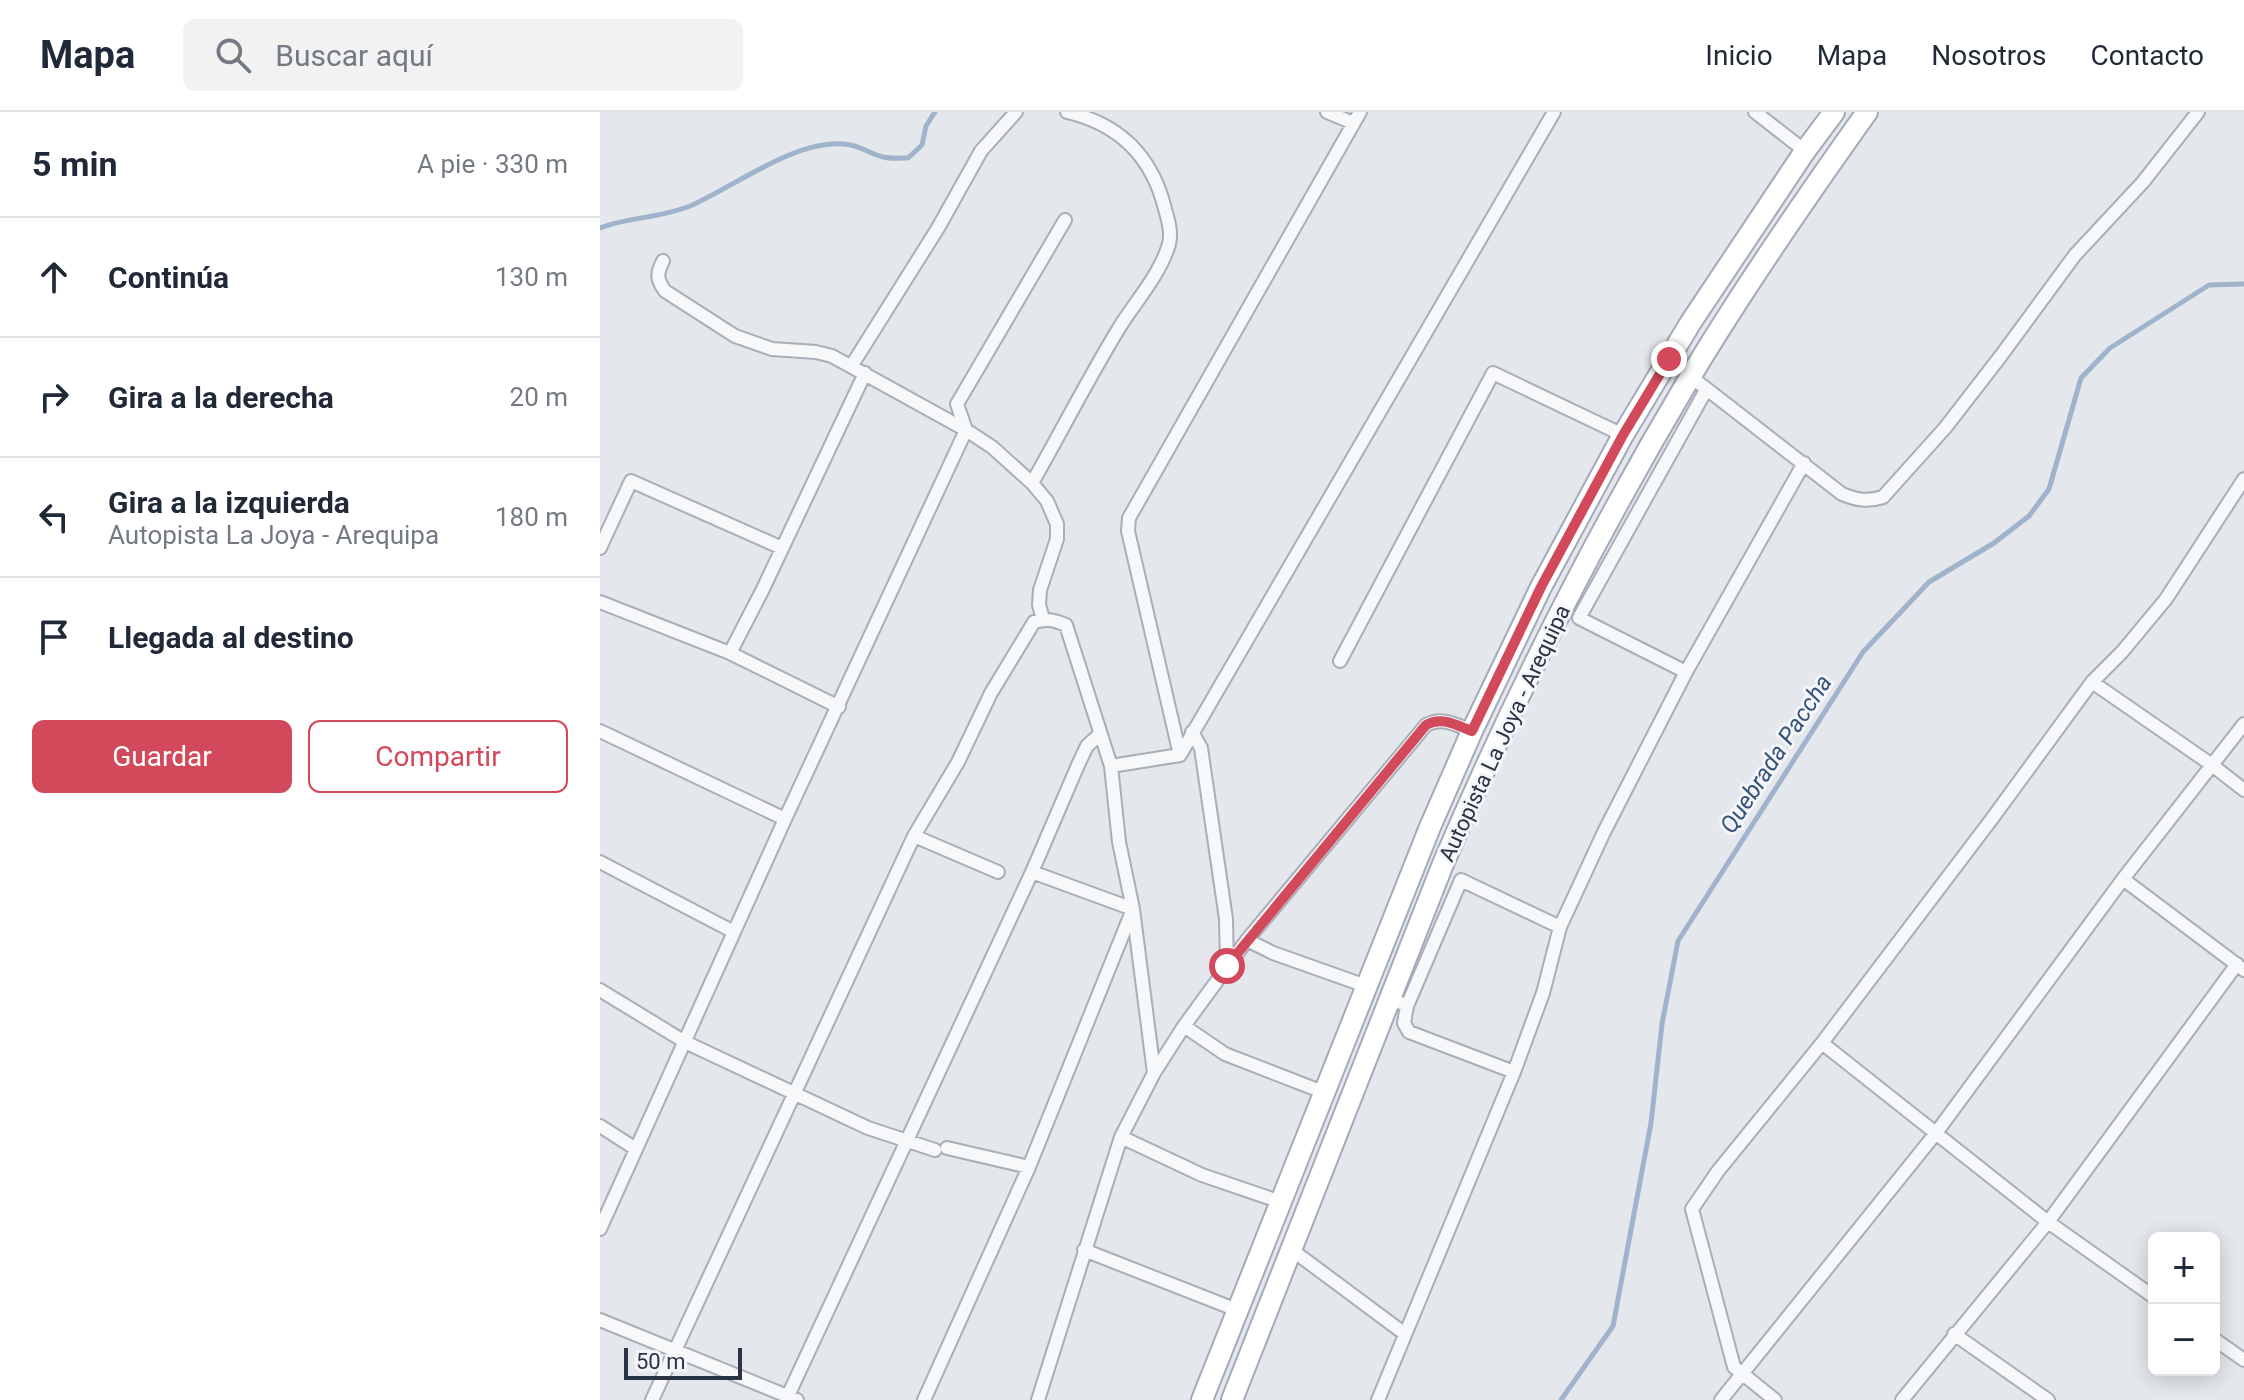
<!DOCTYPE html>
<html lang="es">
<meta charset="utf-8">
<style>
:root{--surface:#fff;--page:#f2f2f3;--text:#1f2937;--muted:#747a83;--line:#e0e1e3;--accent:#d1495b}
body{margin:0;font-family:Roboto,sans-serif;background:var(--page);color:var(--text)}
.controls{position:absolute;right:24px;bottom:24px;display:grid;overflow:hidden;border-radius:12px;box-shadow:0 4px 20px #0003}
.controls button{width:72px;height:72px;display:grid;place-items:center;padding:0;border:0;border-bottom:2px solid var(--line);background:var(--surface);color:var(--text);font:40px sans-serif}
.scale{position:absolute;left:24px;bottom:20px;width:118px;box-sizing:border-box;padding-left:8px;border:4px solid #2b3445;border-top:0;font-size:22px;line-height:28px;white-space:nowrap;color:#2b3445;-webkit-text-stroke:6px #f4f6f9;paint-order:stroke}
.stop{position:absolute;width:24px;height:24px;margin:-18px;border:6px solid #d1495b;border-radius:50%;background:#fff}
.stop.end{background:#d1495b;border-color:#fff;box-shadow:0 2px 8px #0008}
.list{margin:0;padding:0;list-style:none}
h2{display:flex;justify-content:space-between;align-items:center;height:104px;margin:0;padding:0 32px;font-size:34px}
h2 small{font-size:26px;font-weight:400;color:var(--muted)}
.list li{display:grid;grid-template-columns:52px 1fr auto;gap:24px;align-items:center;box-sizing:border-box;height:120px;padding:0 32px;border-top:2px solid var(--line)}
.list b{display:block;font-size:30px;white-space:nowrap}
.list p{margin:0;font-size:26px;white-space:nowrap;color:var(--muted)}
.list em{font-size:26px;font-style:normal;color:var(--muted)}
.actions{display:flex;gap:16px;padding:24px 32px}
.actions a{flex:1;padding:18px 0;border:2px solid var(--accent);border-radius:12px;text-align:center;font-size:28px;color:var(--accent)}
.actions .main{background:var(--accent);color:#fff}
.icon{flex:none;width:44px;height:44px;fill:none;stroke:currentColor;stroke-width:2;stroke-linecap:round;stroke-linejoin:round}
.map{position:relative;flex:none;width:1644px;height:1288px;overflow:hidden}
header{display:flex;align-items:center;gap:48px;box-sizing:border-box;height:112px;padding:0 40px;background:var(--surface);border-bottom:2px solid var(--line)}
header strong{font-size:38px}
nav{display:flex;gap:44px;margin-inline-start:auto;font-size:28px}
.search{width:560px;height:72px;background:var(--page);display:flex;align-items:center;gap:20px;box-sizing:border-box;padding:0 28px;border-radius:12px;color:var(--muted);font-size:30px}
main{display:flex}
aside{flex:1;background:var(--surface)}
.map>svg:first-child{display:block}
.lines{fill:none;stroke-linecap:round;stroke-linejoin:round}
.stream{stroke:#9fb4cc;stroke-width:5}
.street-casing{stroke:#a9aeb7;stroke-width:16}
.primary-casing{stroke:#a3abb8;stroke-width:24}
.street{stroke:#f7f8fa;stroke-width:12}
.primary{stroke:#fff;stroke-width:20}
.route{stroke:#d1495b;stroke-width:10}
.labels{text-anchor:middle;stroke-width:6;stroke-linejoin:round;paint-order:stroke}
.street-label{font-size:22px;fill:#2b3445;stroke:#f4f6f9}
.water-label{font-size:24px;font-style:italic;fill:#34527a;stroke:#f4f6f9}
</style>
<header>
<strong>Mapa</strong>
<div class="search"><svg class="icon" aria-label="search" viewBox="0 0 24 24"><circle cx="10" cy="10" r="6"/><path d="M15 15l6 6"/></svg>Buscar aquí</div>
<nav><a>Inicio</a><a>Mapa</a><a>Nosotros</a><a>Contacto</a></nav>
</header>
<main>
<aside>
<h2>5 min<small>A pie · 330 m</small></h2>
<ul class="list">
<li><svg class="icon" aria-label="ahead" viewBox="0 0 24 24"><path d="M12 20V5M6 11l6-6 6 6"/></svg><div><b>Continúa</b></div><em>130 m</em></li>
<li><svg class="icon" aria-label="right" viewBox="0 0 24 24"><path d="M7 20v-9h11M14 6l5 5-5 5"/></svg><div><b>Gira a la derecha</b></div><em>20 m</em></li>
<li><svg class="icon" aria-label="left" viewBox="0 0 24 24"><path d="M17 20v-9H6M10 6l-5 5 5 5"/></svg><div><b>Gira a la izquierda</b><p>Autopista La Joya - Arequipa</p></div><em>180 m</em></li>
<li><svg class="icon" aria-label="arrive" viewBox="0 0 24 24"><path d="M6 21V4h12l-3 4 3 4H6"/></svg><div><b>Llegada al destino</b></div></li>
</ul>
<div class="actions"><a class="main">Guardar</a><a>Compartir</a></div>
</aside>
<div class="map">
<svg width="1644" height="1288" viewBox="0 0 1644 1288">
<rect width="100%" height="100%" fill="#e4e7ec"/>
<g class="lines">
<path class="stream" d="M0,116c28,-11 61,-10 90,-22 44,-19 104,-66 153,-62 15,0 27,10 40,13 8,2 18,1 25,1l14,-13 4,-19 9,-14
M961,1288l52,-74 38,-203 11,-99 16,-83 185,-289 66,-70 65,-39 35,-27 20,-27 32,-111 29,-30 99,-63 35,-1"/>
<g class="street-casing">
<path id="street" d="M727,0l26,11
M1155,0l50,39
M63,149c-7,13 -6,19 2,30l70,45 37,13 44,3 16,4 134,74 26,17 40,36 15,18 10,23v15l-17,51 -1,15 4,14
M252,253l86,-137 43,-77 35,-39
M1090,264l152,118c15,6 25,8 41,3l62,-69 55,-71 75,-102 68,-73 55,-70
M432,371c29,-51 56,-104 87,-155 16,-26 41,-53 50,-84 3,-12 -1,-24 -4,-35 -13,-53 -46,-85 -98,-97
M0,436l31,-67 151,67
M0,490l130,51 109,54
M130,541l33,-64 102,-216
M740,549l153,-288 130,62
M1086,560l-107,-54 127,-228
M1492,570l120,83 32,25
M0,619l185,88
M592,620l9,16 25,171 1,47
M580,643l374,-643
M580,643l-52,-224 1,-13 231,-406
M511,654l69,-11
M314,724l84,36
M0,750l134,70
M1523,767l121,91
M647,828l26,13 93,33
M0,878l85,52 183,86 67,22
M801,891l6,3 -3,17 5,9 105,40
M807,894l54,-126 99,47
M584,914l41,28 98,38
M1222,931l226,179 106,75
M0,1014l36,23
M521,1025l81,38 79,27
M347,1036l82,19
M0,1117l185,-410 181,-389 -9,-26 108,-184
M484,1138l153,60
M692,1138l113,84
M0,1208l197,80
M1354,1222l94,66
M1614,1227l30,21
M52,1288l262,-564 44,-74 33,-69 43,-71c13,-4 20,-2 32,3l45,141 8,76 14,67 21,164
M186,1288l246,-528 46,-107 9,-19 13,-12
M324,1288l105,-233 104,-258 -101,-37
M438,1288l83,-263 33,-64 30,-47 63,-86 179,-215c16,-9 30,0 46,6
M778,1288l136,-328 29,-79 17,-66 44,-95 82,-160 118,-209
M1121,1288l215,-267 187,-254 121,-155
M1175,1288l-41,-33 -42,-158 26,-38 104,-128 169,-223 101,-138 30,-30 44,-53 78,-120
M1302,1288l146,-178 189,-258"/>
</g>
<g class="primary-casing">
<path id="primary" d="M602,1288l228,-573 42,-96 69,-144 82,-152 68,-113 114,-171 29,-39
M632,1288l211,-536c71,-167 153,-329 246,-485 55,-92 116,-180 178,-267"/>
</g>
<use href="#street" class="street"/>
<use href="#primary" class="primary"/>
</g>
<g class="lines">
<path class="route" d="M627,854l199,-241c16,-9 30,0 46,6l69,-144 82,-152 46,-76"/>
</g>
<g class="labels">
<g class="street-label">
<text transform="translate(904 621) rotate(-65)" y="8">Autopista La Joya - Arequipa</text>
</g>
<g class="water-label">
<text transform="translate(1176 642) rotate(-57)" y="8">Quebrada Paccha</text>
</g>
</g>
</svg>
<div class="controls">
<button>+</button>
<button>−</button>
</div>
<div class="scale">50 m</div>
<div class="stop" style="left:627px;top:854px"></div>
<div class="stop end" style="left:1069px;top:247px"></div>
</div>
</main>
